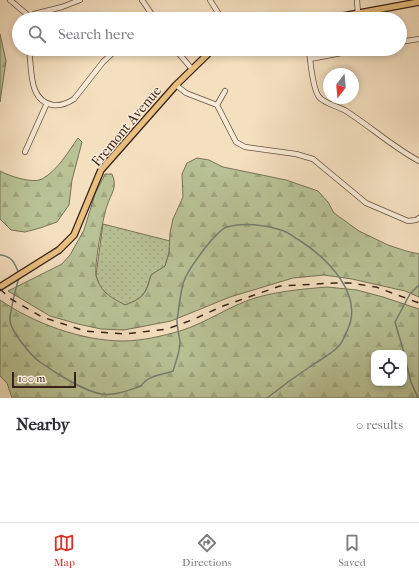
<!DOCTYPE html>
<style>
:root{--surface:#fff;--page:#f2f2f3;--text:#2b2b33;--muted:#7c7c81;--line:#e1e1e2;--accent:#d93025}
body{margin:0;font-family:"IM FELL French Canon",serif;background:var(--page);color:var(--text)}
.controls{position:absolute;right:12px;bottom:12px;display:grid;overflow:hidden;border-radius:8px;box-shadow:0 2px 6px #0003}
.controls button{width:36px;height:36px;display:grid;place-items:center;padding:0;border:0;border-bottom:1px solid var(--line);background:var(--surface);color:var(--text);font:20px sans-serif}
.compass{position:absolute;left:323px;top:68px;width:36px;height:36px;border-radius:50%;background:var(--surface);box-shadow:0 2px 6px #0003;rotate:196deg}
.scale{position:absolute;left:12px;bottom:10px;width:64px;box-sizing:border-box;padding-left:4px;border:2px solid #362219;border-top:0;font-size:11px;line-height:14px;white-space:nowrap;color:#362219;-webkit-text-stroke:3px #f8ead5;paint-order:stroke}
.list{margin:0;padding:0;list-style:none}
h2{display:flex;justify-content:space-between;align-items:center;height:52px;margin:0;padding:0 16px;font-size:17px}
h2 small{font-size:13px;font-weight:400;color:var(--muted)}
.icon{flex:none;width:22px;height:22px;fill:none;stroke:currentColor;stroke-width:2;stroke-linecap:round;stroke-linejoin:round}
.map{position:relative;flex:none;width:419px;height:398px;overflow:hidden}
.search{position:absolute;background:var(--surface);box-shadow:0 2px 6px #0003;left:12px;right:12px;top:12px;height:44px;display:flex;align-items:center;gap:10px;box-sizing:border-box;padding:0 14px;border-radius:22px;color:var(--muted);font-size:15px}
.sheet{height:124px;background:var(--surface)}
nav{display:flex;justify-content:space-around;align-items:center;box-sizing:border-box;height:56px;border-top:1px solid var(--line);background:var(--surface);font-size:11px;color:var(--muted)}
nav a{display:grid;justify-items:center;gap:2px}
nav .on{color:var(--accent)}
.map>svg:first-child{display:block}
.grass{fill:url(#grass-dots);stroke:#777257}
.forest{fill:url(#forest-firs);stroke:#777257;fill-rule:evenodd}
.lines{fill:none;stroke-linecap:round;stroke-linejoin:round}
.stream{stroke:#747f71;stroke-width:1.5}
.minor-casing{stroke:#665142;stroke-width:6}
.major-casing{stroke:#362219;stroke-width:8}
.minor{stroke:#f8ead5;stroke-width:4.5}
.major{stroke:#eac080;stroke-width:5.5}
.rail{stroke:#362219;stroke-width:1.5;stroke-dasharray:7 7;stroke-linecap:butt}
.labels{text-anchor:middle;stroke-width:3;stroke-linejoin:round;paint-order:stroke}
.street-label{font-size:14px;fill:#362219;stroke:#f8ead5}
</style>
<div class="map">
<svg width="419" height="398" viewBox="0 0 419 398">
<defs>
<pattern id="grass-dots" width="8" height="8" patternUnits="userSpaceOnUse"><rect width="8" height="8" fill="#b8c295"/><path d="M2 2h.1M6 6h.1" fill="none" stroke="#9fa680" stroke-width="1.8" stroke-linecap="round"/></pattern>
<pattern id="forest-firs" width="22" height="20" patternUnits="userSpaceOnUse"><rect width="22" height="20" fill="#b8c295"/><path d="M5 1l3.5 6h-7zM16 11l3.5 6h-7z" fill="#9fa680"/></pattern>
</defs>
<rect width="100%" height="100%" fill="#f4dfbf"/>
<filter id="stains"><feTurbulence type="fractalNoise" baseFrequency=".005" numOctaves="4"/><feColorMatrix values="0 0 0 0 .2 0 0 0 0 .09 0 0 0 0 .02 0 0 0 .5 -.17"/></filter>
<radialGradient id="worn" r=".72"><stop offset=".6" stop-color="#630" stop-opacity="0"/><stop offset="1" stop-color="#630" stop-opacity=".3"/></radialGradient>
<path class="grass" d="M103,224l67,17 -1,12 -4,13 -14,9c-6,19 -7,23 -26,30l-14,-7 -11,-11 -4,-12z"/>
<path class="forest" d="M0,34l6,27 -6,41z
M78,138l4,4 -10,38 -3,25 -12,17 -17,6 -15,4 -14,-2 -11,-11v-48c9,5 33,13 42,8 16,-9 26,-27 36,-41z
M197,158l12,2 14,7 63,13 32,11 10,11 6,11 25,18 29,14 18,6 13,3v43l-14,-6 -53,-12 -28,-4 -31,3 -63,19 -59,24 -47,9 -23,-1 -23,-5 -28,-8 -42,-25 54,-27 8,-9 14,-25 11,-36 10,-20h7c6,14 -1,19 -5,32 -4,11 -13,60 -11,70 1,3 3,8 5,11 6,9 15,13 24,18 19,-7 21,-11 26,-30l14,-9 4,-13 1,-20 3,-14 10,-22 -1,-23 5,-11z
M327,287l30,3 26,7 36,12v89h-407l-5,-15 -7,-7v-76c33,23 82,41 123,41 19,0 39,-5 57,-10 26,-8 49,-25 75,-33 23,-7 49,-9 72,-11zM374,353h30v30h-30z"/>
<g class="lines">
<path class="stream" d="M0,255c12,1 15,8 19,19
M19,277c-3,12 -9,32 -9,43 0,10 21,36 30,42 14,10 45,30 62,32 13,2 27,-4 39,-8 7,-11 21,-11 32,-15 3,-10 7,-19 7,-29 -1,-8 -3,-14 -3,-22 2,-12 3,-25 6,-36 3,-12 32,-53 44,-57 16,-5 38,-2 54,3 7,2 13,7 18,10 28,18 66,55 48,91 -2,5 -5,12 -9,16 -7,7 -18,13 -27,19 -15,10 -30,21 -44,32
M404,353l-9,-31 15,-28 9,-9
M404,354l7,28 7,16"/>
<g class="minor-casing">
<path id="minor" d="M10,0l20,17
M142,0l13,19
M210,0l12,19
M357,0l1,13
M29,19l5,-5 28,-7 18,-7
M400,42l19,-3
M29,49c3,19 -1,52 24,56 8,1 15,-2 21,-6l29,-37 14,-13
M175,49l17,20
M309,49c1,11 4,40 10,48 6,7 19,9 27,14 25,16 47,36 73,50
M310,59l52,-10
M176,85l10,8 31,12 19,37 9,5 51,7 17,5 53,44 42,18 8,-1 3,-2
M217,105l8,-14
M25,152l22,-49"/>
</g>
<g class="major-casing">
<path id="major" d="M327,19l92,-17
M0,287l59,-37 15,-15 27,-65 75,-85 37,-36"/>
</g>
<use href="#minor" class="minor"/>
<use href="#major" class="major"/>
<path class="rail" d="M0,289l11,10 31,18 43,14 40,3 42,-5 25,-9 31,-14 57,-20 55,-3h15l26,4 43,16"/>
</g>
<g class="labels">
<g class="street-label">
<text transform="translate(126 126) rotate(-50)" y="5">Fremont Avenue</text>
</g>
</g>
<rect width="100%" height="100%" filter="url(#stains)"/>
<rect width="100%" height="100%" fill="url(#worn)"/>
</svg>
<div class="controls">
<button><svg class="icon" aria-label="locate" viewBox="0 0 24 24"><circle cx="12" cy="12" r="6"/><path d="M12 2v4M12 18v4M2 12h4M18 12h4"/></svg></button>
</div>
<svg class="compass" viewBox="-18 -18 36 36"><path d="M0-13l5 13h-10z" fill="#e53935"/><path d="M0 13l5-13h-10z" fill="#7c7c81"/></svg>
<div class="scale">100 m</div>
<div class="search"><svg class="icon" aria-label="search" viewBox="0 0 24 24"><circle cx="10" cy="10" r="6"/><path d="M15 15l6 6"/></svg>Search here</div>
</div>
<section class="sheet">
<h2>Nearby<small>0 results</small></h2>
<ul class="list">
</ul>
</section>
<nav>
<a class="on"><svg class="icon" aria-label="map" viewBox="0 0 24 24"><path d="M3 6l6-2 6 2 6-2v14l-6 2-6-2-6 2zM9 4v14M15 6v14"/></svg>Map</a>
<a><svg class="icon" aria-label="directions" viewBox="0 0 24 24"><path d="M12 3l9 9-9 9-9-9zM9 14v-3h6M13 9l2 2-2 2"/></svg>Directions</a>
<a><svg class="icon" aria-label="saved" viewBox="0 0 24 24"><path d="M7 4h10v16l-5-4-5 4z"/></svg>Saved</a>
</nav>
